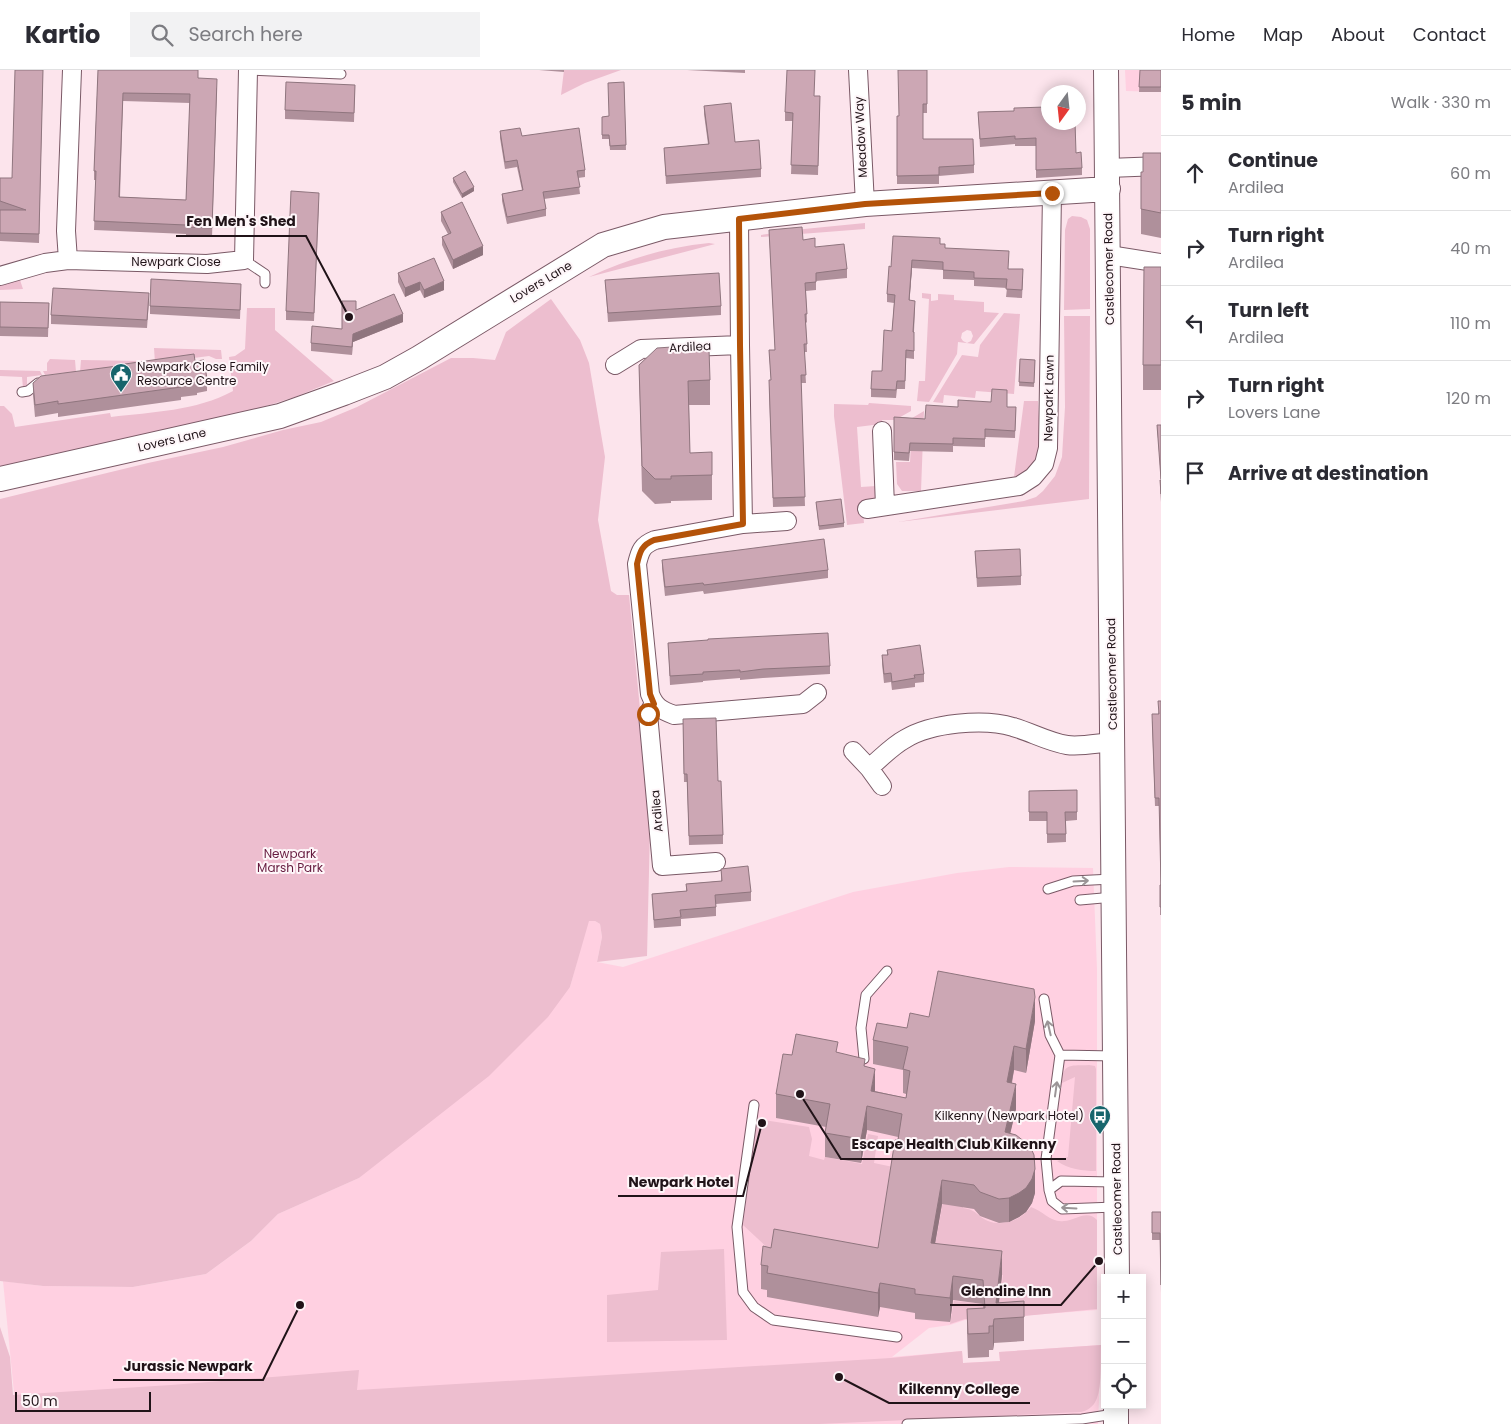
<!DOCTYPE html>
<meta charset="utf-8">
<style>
:root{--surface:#fff;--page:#f2f2f3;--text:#2b2b33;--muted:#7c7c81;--line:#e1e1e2}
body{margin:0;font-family:Poppins,sans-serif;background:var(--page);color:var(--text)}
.controls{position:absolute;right:15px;bottom:15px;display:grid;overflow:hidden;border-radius:0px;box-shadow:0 2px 12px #0003}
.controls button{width:45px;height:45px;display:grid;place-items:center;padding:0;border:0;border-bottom:1px solid var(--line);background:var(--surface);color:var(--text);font:25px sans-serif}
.compass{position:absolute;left:1041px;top:15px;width:45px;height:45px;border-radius:50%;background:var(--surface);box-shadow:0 2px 12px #0003;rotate:195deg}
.scale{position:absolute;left:15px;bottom:12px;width:136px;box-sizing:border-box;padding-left:5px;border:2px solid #201318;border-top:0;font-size:14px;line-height:18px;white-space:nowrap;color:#201318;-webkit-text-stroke:4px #fef6f9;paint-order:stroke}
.stop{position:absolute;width:15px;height:15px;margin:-11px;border:4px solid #b45309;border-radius:50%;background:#fff}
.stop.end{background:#b45309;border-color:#fff;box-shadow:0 1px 5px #0008}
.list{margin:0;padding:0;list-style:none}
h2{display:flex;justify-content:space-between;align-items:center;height:65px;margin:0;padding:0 20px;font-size:21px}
h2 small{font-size:16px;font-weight:400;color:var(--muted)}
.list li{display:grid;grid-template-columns:32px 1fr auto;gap:15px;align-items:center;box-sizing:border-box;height:75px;padding:0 20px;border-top:1px solid var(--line)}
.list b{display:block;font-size:19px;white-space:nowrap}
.list p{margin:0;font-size:16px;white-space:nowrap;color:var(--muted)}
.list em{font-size:16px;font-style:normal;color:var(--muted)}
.icon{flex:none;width:28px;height:28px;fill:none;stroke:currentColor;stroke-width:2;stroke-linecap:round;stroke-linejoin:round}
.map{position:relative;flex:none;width:1161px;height:1354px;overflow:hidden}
header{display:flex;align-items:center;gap:30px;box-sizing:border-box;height:70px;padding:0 25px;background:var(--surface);border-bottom:1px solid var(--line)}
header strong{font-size:24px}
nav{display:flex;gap:28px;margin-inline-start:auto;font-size:18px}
.search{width:350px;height:45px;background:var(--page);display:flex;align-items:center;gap:12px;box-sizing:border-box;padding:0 18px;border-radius:0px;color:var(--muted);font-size:19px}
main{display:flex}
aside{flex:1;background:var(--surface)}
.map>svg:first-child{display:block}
.built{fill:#ffd0e1}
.green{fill:#edbecf;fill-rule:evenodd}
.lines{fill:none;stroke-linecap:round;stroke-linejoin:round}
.lane-casing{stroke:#7a5966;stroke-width:11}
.street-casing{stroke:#7a5966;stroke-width:20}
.secondary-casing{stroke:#7a5966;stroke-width:26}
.lane{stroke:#fff;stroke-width:9}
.street{stroke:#fff;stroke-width:18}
.secondary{stroke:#fff;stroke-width:24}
.wall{fill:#af909b;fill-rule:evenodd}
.shaded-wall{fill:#8f757e}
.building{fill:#cca7b4;stroke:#8f757e;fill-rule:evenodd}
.oneway{stroke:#9b9597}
.route{stroke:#b45309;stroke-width:6}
.labels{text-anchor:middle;stroke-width:4;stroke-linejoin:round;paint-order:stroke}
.street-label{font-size:12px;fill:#201318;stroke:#fef6f9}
.poi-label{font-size:12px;fill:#201318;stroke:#fef6f9;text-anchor:start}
.park-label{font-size:12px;fill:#661b3f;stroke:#fef6f9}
.leader{fill:none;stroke:#201318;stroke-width:2}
.callout-dot{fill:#201318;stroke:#fef6f9;stroke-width:2}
.callout-label{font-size:14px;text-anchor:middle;font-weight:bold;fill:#201318;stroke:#fef6f9;stroke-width:4;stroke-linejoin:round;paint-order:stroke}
</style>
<header>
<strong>Kartio</strong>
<div class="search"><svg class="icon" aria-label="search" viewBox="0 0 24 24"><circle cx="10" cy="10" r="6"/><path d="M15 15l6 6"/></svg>Search here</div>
<nav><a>Home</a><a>Map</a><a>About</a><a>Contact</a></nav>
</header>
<main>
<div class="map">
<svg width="1161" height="1354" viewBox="0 0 1161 1354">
<rect width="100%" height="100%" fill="#fce4ec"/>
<path class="built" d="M1125,0h36v22l-35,-1z
M1009,797l84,1 4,101v341l-132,10 -15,5 -21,3 -37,29 70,-6 1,12 37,-2 -1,-9 102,-7 -3,79h-1082l1,-1 -14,-142 40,5 90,1 73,-13 45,-33 27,-27 81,-36 211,-191 18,-66h7l5,3 2,13 -5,25 26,5 230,-75 104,-19z"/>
<path class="green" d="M564,0h57l-36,13 -24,12z
M1072,146l9,1 6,3 3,9v80l-26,1 1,-80 3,-11z
M865,153v6l-104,8v-2l33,-5z
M709,173l6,1 -126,33c38,-18 78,-30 120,-34z
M20,210l3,9 -23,1v-5z
M922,223l9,1v7l7,-1v-6l16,1v5l30,2v10l15,1 -25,31 -16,-2 -1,12 -28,48 -12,-1 2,-20h6l4,-82 -7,-1zM967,260l4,1 2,5 -2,5 -4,2 -4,-2 -2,-3 1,-5z
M551,229l29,41 9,23 16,94 -7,63 13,71 6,4h12l13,135 8,99 -3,127 -50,6 5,-25 -2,-13 -5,-3h-6l-19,66 -22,30 -59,59 -130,102 -81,36 -27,27 -45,33 -73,13 -90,-1 -43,-5v-782l148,-36 75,-16 60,-17 38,-8 36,-15 94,-49h22l22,2 11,-28z
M247,238h28v22l59,51 -39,16 -51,16 -244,57v-64h4l8,8 3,13 95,-14 1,4c41,-5 85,-6 122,-26l-4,-34 6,-1 10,-7z
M1004,243l16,1 -6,80 -38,-3 -1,7 -31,-3 -1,8 -10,-1 29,-47 16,2 2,-12z
M1064,246h26l-1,183 -191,23 126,-21 12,-4 7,-6 12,-15 7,-19 3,-50z
M154,278l67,2 1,9h-6l-7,-3 -54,7z
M50,289l25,1 1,12 -31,3 -2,-4h4v-8z
M81,290l61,1v3l-62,8z
M0,300l40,1 2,4 -15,2v10l-4,1 -1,-11 -22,-1z
M1024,331h14c1,23 8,71 -24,76z
M869,333l42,3v5l-16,9h-13l-1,4 -24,3 4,60 15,-1 1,15 -15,2 2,20 -17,2 -13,-109v-12l34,1z
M924,341l-3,80h-19l-5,-7 -1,-22h14l2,-37 -10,-1z
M1089,995l6,1 1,3v102c-13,0 -28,-2 -39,-10l11,-4 7,-80 -13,6c0,-21 11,-17 27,-18z
M757,1049l52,8 3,12 -3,17 15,4 1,-3 37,7 6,-30 10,2 -4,27 19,4 -15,104 -105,-18 -30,-28z
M948,1104l19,3 -4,31c15,2 13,8 25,13 16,6 33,-1 43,-14 12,4 20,16 33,14 12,-1 23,-12 33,-1v89l-93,9 -39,1 -15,5 4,-23 31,3 1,-5 14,2 3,-26 -72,-8z
M724,1179l3,91 -120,2v-47l51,-5 3,-38z
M0,1257l10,30 3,38 158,-10 188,-15 -2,20 534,-32 71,-7 1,12 37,-2 -1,-9 102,-7c-1,15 2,47 -7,59 -3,4 -8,7 -13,8l-262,12h-819z"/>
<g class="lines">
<g class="lane-casing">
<path id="lane" d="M248,0l93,4
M244,190l21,14v9
M22,322l6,-1 10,-8
M1048,819l25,-8 39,-2
M1080,830l34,-3
M1044,929l6,36 10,20 -14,104 3,31
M1060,985l55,1
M864,989l-3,-31 5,-33 21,-24
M754,1035l-17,122 6,65 11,15 19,13 124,17
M1114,1112l-53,-1 -12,9 3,11 10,8 53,-2
M907,1354l175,-5 32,-5"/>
</g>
<g class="street-casing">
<path id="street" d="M858,0l7,134
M1108,98l53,-2
M739,149l1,126 3,179
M1109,185l52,8
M68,190l-2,-29 6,-161
M0,206l45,-13 23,-3 139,4 37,-4 4,-190
M615,295l26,-16 99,-4
M882,361l3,75
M867,439l152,-23 14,-9 11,-13 4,-16 4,-255
M787,451l-44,3 -88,16c-13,5 -15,11 -18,24l13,130c5,13 11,16 24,21l129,-11 14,-11
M654,634l-6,10 14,152 54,-4
M853,681l16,17
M882,716l-13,-18c11,-9 23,-22 36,-29 26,-16 79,-21 108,-12 18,5 35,15 54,18 13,2 32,-2 46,-3"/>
</g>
<g class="secondary-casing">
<path id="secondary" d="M1106,0l11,1208
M0,409l280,-63 64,-23 41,-16 34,-19 184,-113 61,-18 201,-23 243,-15
M1116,1335v19"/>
</g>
<use href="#lane" class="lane"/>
<use href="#street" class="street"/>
<use href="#secondary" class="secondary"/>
</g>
<path class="wall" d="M43,0l-4,173 -39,-2v-63h12z
M98,0l100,8 19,10 -5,149 -26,-1v-2l-92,-4 2,-50h-2v-9zM123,31l67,2 -4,97 -66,-3z
M539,0h25v2z
M687,0h58v3z
M927,0v43h-4v26l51,26v8l-35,3v8h-42v-68h2z
M1140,0h21v22h-22z
M624,12l2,68h-16l-1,-11h-7v-22l7,-1z
M355,15l-1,37 -69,-3v-9z
M815,26h5l-2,79 -27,-1 2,-53h-8v-9z
M704,36l31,36 26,27v8l-95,7 -2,-36 44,-4 -4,-30z
M978,42l98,41 6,15v7l-46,3v-32h-21v-2l-35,3z
M500,61l22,5 63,34v7l-7,1 2,16 -36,5 2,10v7l-39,8 -5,-23v-7l20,-4 -5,-23 -12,2 -5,-31z
M1161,83v85l-20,-4v-62h2z
M453,108l21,13 -12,7 -9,-16z
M319,131l-5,120 -28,-1v-9z
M441,142l42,43 -30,14 -11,-24v-8l6,-3 -7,-13z
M769,160l34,10 12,7 32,22v9l-31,3v9l-10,1 1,31 -1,1 1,29h-3l2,31h-5l4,123 -32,1 -4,-118 2,-9 -2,-30h6z
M940,174l5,4 64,21 14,8 -1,21 -16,-1 1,-9 -33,-2v-6l-31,-1v-9l-31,-2 -3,32 6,9 -1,23v27l-8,-1 -1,31h-8l-1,9 -25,-1v-8l11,-18 10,-40 2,-28 -7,-1v-8l4,-27z
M1161,197v123h-18v-25z
M398,203l46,17 -20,8 -4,-8 -15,7 -7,-15z
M605,210l116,26v9l-113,7z
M241,222l-1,27 -90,-5v-8z
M149,231l-2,27 -96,-4v-9z
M0,232l49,1 -1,34 -48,-1z
M356,240l47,12 -50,20 -1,13 -41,-4v-8l31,-14z
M672,280l38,30v25h-21l1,48 22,22v25l-41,1v2l-16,1 -13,-13 -3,-126z
M1020,289l15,1 -1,27 -15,-1z
M195,291l12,18v12l-10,2v2l-16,2v3l-123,17v-4l-23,4 -2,-22v-12z
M958,337h58l-1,31 -30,-1v10l-32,-1v6l-43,-1 -1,10 -15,-1v-43l31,2z
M1157,355h4v77l-1,-14v-8h1z
M816,432l28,21v4l-25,3z
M975,481l46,25v9l-44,2z
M662,490l166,10v8l-124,16 -1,-3 -38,5 -3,-28z
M668,573l162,23v8l-67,4 -23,2v-2l-37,3v1l-33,3z
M887,580l37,24v8l-9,1v4l-23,3 -1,-8 -7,1 -2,-19v-9h5z
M1161,631v214h-1v-30h1l-2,-79h-4l-3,-84 6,-8z
M683,649l35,62 5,54v9l-34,1 -2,-63h-3z
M1077,720v30l-11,1v21l-19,1v-22h-18v-30z
M721,799l30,23v9l-35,3v12l-35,3v7l-27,2 -2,-34 34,-3v-7l35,-3z
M929,947l106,4 -9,52 -12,-3 -2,13 4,26 -6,24 25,60 -3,10 -6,9 -7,5 -10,5 -10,1 -19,-7 -6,-7 -32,-5 -7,39 67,32 -3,28 25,-2v40l-30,2 -1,7h-4v7l-21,1 -1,-25v-24l16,-1v-4l-30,-4 -3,22 -35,-3v-6l-35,-6 -2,10 -111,-20v-7l-6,-1v-24l10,-17h107l20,-111 -31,-7 -6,33 -36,-6v-24l1,-6 -50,-9v-24l16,-39 46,-2 27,13 10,25 31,7v-4l-3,-1v-23l-30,-6v-24l34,-12z
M1152,1142h9v81l-1,-53h-8z"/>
<path class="shaded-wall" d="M474,117v4l-12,7v-4z
M483,176v9l-30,14v-9z
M912,190v8l-3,40v-8z
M444,211v9l-20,8v-8z
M420,212v8l-15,7v-9z
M403,244v8l-50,20 -1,13 1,-21z
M1035,927v24l-9,52v-24z
M1014,976v24l-7,36v-24z
M875,999v24l-4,-2z
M1016,1014v25l-11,47v-24z
M867,1036v24l-6,33v-24z
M1035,1099v24l-3,10 -6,9 -7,5 -10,5v-24z
M942,1110v24l-11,63v-24z
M1002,1181v24l-5,44 -1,-16z
M953,1206v24l-3,22v-24z
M880,1213v24l-2,10v-24z
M994,1249v24l-1,7v-24z"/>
<path class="building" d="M15,0h28l-4,164 -39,-1v-23h26l-26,-9v-23h12z
M98,0h100v8l19,1 -5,149 -26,-1v-2l-92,-4 2,-50h-2zM123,23l67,1 -4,106 -67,-3z
M787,0h28l-1,26h6l-2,70 -27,-1 2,-52 -8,-1z
M898,0h29v34h-4v35h50l1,26 -35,2v8l-42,1v-60h2z
M1140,0h21v17h-22z
M286,12l69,3 -1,28 -69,-3z
M624,12l2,63 -16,1 -1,-11h-7v-18l7,-1 -1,-33z
M731,33l4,39 24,-2 2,29 -95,7 -2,-28 45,-4 -5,-38z
M1046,35h2v17h27l1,31 5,-1 1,16 -46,2v-32l-21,1v-3l-35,3 -2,-27 36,-1v-3l32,-1z
M520,58l2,8 57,-8 6,42 -8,1 3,16 -37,5 3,17 -39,8 -5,-23 21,-4 -6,-30 -12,2 -5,-31z
M1143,83h18v60l-20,-4v-37h2z
M465,101l9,16 -12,7 -9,-16z
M291,121l28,2 -5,120 -28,-2z
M462,132l21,44 -30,14 -11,-23 9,-4 -10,-21z
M802,157l1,13 12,-2v9l29,-3 3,25 -31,4v9l-11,1 2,31h-2l2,30h-3l2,31h-5l4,122 -32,1 -4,-118h2l-2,-30h6l-6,-120z
M893,166l47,2v6h5v4l64,3 -1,18h15l-1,21 -16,-1 1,-10 -33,-1v-6l-31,-2v-8l-31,-2 -3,40 6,1 -2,31h1v19l-8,-1 -1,31h-8l-1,9 -25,-1 1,-18h10l2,-41 8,1 3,-36 -8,-1 2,-28 2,1z
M434,188l10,23 -20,9 -4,-8 -15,6 -7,-15z
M1144,197h17v98h-18z
M719,203l2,33 -113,7 -3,-33z
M151,209l90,5 -1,26 -90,-4z
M53,218l96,5 -2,27 -96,-5z
M394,224l9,20 -50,20 -1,13 -41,-4 1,-17 30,3v-28h14v9z
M0,232l49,1 -1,25 -48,-1z
M672,277l-1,3 38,-1 1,31 -22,1 2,72 22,-1v23l-41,1v3h-16l-13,-13 -3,-101 18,-17z
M194,284l1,7 9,-1 3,19 -10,1v2l-17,3 1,2 -123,17v-3l-23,4 -2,-22 8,-7 84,-11v-1z
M1020,289l15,1 -1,23 -15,-1z
M992,319l15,1v17h9l-1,24 -30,-2v10l-32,-1v6l-43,-1 -1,10 -15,-1v-35l31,2 1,-14 32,2v-7l33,2z
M1157,355h4v54z
M1160,410h1v14z
M841,429l3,24 -25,3 -3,-24z
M824,469l4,31 -124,15 -1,-2 -38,4 -3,-27z
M1020,479l1,27 -44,2 -2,-27z
M828,563l2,33 -67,3 -23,3v-2l-37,2v2l-33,2 -2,-33 40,-3v-1z
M920,575l4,29 -10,1 1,3 -23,4 -1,-9 -7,1 -2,-19h6l-1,-5z
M1158,631h3v206h-1v-22h1l-2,-87h-4l-3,-84h7z
M716,648l2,63h3l2,54 -34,1 -2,-62h-3l-1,-55z
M1077,720v22h-12l1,22h-19v-22h-18v-21z
M748,796l3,26 -36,3 1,12 -36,3 1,7 -27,3 -2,-26 35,-3 -1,-7 36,-3 -1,-12z
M938,901l96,18 1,8 -9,52 -12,-3 -7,36 9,2 -11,48 11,3 14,11 4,9 1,14 -3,10 -6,9 -7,5 -10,5 -10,1 -19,-7 -6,-7 -32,-5 -11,63 71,8 -6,52 28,-2v16l-30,2 -1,7h-4v7l-21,1 -1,-25 18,-1 -2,-28 -30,-4 -3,22 -35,-4v-5l-35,-6 -2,10 -111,-20 1,-7 -7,-1 2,-19 8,2 3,-19 104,19 17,-108h3l4,-26 -35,-8 -6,33 -36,-6 5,-29 -54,-10 7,-40 9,1 4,-21 42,8 -2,10 29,7 -1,7 11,3 -4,22 35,7 4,-27 -7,-2 5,-22 -35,-7 4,-17 30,5 3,-15 19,4z
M1152,1142h9v73l-1,-52h-8z"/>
<defs><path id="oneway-shaft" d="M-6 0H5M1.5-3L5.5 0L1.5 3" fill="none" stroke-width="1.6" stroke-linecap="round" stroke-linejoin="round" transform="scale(1.25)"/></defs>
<g class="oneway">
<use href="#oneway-shaft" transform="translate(1081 811) rotate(-3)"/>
<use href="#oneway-shaft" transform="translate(1049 958) rotate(-103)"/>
<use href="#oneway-shaft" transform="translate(1056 1019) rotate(-82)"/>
<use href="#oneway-shaft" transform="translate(1069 1138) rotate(-177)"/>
</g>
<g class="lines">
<path class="route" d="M648,644l6,-10 -4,-10 -13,-130c3,-13 5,-19 17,-24l89,-16 -3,-179 -1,-126 126,-15 187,-11"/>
</g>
<defs>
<g id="civic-pin" transform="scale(1.125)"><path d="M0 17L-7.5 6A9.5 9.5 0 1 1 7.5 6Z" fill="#17656c" stroke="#fef6f9"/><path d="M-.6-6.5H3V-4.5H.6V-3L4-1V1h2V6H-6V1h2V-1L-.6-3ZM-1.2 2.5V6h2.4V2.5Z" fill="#fff"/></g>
<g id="bus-pin" transform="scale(1.125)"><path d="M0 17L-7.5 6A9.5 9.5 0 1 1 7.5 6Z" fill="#17656c" stroke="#fef6f9"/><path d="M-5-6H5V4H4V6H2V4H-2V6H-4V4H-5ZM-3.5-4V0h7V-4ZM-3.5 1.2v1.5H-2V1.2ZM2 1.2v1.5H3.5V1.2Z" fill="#fff"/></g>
</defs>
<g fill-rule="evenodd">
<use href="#civic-pin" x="121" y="304"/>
<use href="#bus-pin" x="1100" y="1046"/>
</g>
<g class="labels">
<g class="street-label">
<text transform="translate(861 67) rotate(-93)" y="4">Meadow Way</text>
<text x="176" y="196">Newpark Close</text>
<text transform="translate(1109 199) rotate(-91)" y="4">Castlecomer Road</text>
<text transform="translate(541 212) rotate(-31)" y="4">Lovers Lane</text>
<text transform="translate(690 277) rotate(-3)" y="4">Ardilea</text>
<text transform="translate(1049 328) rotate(-89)" y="4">Newpark Lawn</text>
<text transform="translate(172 370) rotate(-13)" y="4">Lovers Lane</text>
<text transform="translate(1112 604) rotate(-91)" y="4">Castlecomer Road</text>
<text transform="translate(657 741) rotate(-95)" y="4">Ardilea</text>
<text transform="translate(1117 1129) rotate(-91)" y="4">Castlecomer Road</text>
</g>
<g class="poi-label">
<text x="137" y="301">Newpark Close Family<tspan x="137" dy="14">Resource Centre</tspan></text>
<text x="1084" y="1050" text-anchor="end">Kilkenny (Newpark Hotel)</text>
</g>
<g class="park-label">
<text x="290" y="788">Newpark<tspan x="290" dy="14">Marsh Park</tspan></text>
</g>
</g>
<path class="leader" d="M349 247L306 166H176M800 1024L841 1089H1066M762 1053L743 1126H618M1099 1191L1061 1235H950M300 1235L263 1310H113M839 1307L889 1333H1030"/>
<g class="callout-dot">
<circle cx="349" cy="247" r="5"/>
<circle cx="800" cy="1024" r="5"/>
<circle cx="762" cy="1053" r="5"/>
<circle cx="1099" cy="1191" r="5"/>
<circle cx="300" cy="1235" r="5"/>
<circle cx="839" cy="1307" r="5"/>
</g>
<g class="callout-label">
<text x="241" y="156">Fen Men's Shed</text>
<text x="954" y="1079">Escape Health Club Kilkenny</text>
<text x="681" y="1117">Newpark Hotel</text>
<text x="1006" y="1226">Glendine Inn</text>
<text x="188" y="1301">Jurassic Newpark</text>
<text x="959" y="1324">Kilkenny College</text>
</g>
</svg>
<div class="controls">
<button>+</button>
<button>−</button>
<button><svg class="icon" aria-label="locate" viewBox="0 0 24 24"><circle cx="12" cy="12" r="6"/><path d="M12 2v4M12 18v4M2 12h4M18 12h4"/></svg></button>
</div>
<svg class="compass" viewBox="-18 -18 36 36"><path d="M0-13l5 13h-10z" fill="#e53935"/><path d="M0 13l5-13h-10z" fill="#7c7c81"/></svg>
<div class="scale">50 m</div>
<div class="stop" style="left:648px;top:644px"></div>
<div class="stop end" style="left:1052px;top:123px"></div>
</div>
<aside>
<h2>5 min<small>Walk · 330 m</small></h2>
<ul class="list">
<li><svg class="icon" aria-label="ahead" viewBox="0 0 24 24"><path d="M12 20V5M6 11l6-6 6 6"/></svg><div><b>Continue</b><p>Ardilea</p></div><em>60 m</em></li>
<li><svg class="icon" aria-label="right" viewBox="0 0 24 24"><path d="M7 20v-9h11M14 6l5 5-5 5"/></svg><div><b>Turn right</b><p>Ardilea</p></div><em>40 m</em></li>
<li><svg class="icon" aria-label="left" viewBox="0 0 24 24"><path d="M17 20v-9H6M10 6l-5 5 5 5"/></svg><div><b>Turn left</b><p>Ardilea</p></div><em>110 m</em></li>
<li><svg class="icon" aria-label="right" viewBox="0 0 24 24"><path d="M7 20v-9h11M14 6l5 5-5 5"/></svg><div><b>Turn right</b><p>Lovers Lane</p></div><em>120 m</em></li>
<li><svg class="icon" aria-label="arrive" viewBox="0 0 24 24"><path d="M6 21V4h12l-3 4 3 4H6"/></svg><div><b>Arrive at destination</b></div></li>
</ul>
</aside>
</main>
